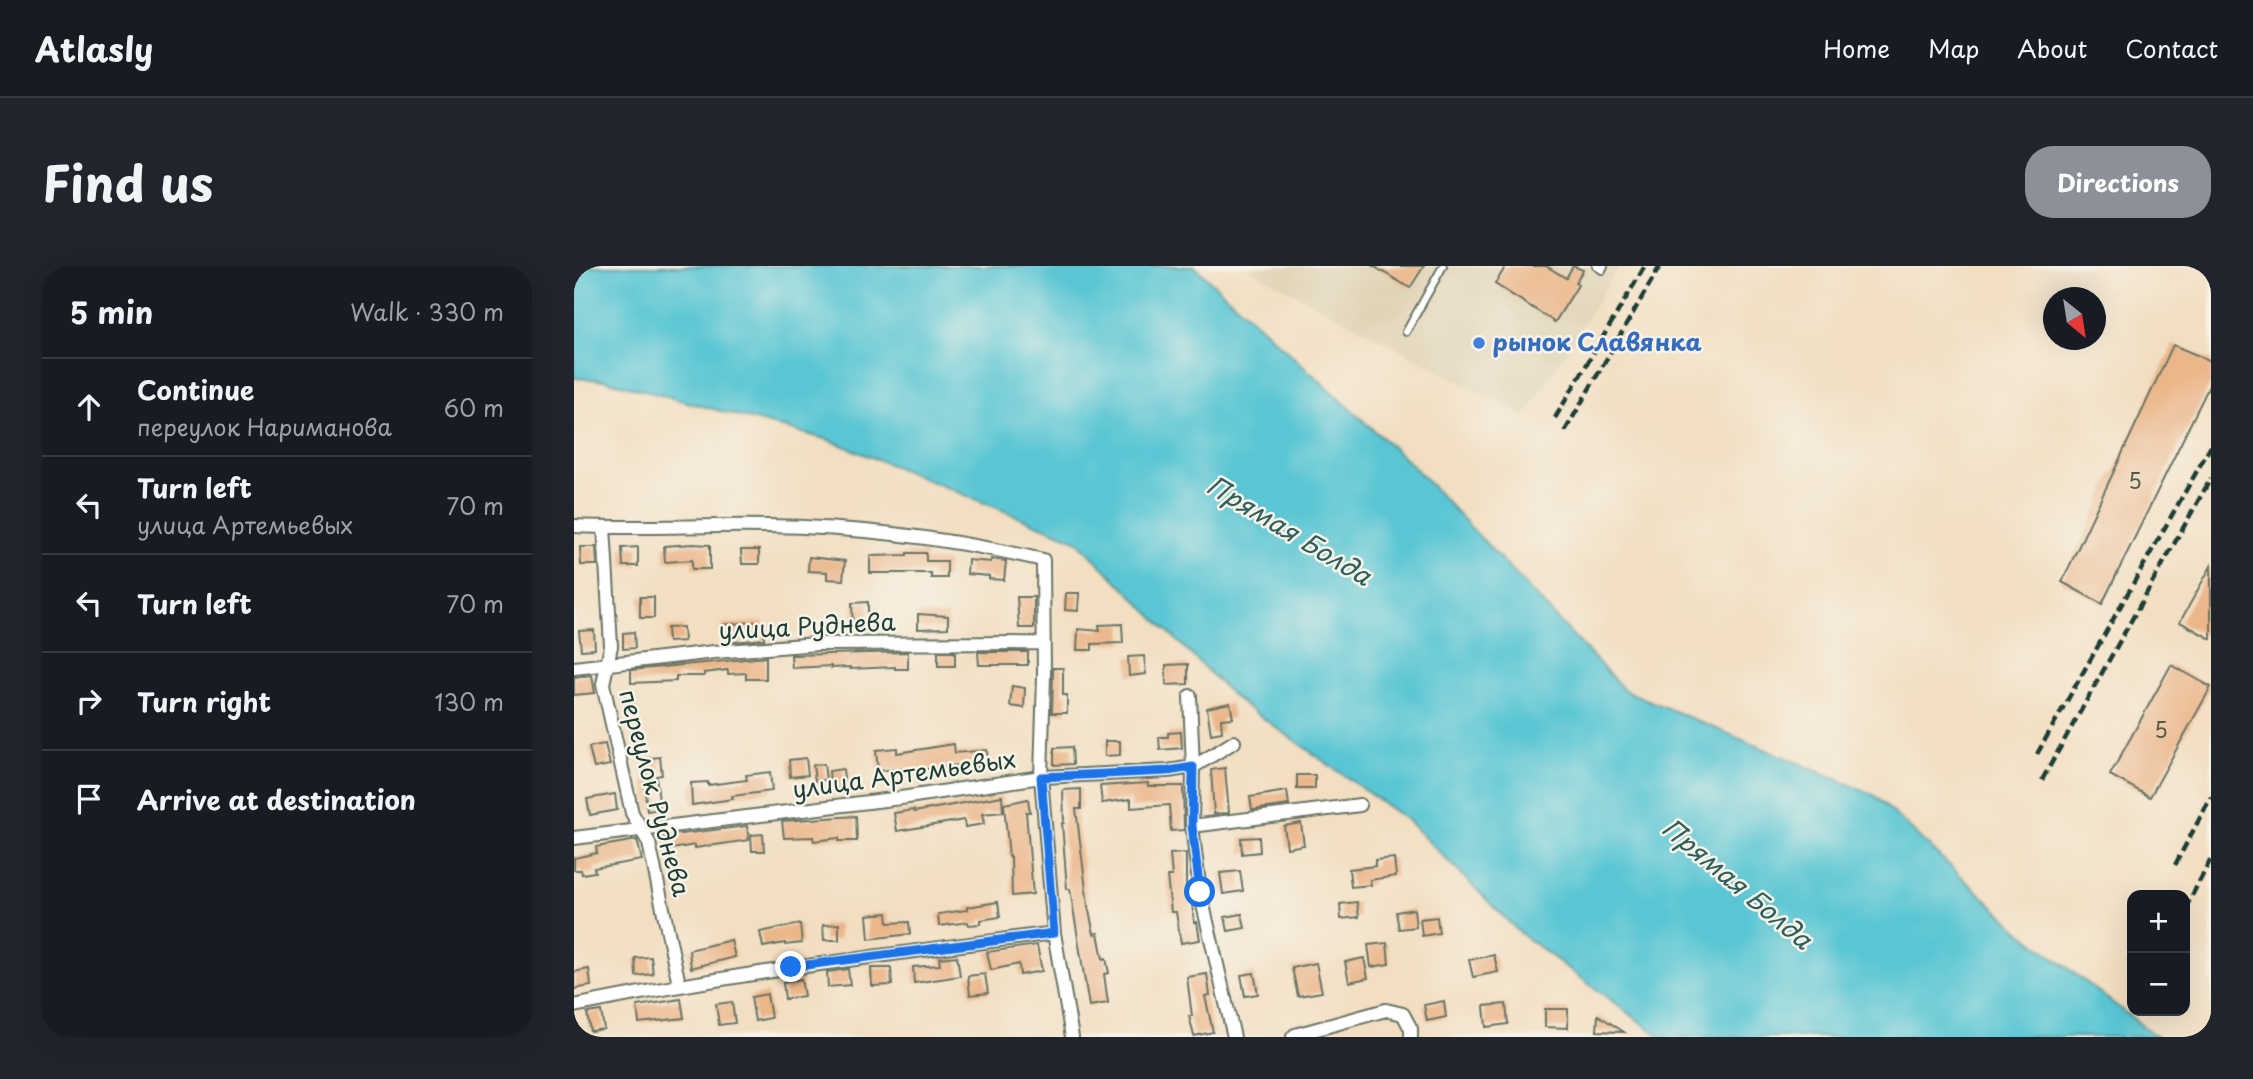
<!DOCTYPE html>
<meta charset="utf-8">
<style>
:root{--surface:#171b24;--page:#20242c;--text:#f1f3f6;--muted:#9ea1a6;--line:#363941;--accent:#8c9099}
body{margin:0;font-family:"Playpen Sans",sans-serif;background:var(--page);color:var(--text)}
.controls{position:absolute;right:21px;bottom:21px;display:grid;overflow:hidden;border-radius:14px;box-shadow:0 7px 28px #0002}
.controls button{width:63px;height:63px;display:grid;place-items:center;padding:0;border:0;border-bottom:2px solid var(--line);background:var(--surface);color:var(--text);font:35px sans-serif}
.compass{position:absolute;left:1469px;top:21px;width:63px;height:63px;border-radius:50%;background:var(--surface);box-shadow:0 7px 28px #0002;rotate:150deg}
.stop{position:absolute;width:21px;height:21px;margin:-16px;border:5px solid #1a73e8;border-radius:50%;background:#fff}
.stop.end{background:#1a73e8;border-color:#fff;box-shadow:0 2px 7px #0008}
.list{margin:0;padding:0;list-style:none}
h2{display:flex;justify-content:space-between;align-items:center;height:91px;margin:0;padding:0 28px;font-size:30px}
h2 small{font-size:23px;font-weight:400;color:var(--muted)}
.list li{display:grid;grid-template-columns:46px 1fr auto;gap:21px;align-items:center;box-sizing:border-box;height:98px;padding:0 28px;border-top:2px solid var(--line)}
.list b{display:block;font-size:26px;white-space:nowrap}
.list p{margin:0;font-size:23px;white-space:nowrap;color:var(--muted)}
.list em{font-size:23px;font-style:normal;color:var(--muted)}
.icon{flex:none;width:38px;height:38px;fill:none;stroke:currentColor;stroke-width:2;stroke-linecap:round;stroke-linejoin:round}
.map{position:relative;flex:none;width:1637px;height:771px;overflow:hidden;border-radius:28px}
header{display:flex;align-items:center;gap:42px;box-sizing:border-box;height:98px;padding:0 35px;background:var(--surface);border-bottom:2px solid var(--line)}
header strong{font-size:33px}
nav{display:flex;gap:38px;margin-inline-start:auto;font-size:24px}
.intro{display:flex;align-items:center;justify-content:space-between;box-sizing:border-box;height:168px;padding:0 42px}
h1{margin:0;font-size:49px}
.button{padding:18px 32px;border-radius:28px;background:var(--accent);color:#fff;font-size:24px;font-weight:700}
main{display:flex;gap:42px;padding:0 42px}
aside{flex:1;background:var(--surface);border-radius:28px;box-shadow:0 7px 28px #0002}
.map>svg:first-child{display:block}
.built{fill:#e0d3b5}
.water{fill:#5ac6d4;stroke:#3c8284;stroke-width:2}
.building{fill:#ebb689}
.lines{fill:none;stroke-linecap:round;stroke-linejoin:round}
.service-casing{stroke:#697565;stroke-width:10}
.minor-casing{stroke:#697565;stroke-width:16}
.service{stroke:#fff;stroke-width:6}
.minor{stroke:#fff;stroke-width:12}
.rail{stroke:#1f3d34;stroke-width:4.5;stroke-dasharray:10 5;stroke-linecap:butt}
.route{stroke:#1a73e8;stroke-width:9}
.shop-dot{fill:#3f7fe0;stroke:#f7f3e8;stroke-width:2.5}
.labels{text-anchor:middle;stroke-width:5;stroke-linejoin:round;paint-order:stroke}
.number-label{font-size:21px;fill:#525b49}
.shop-label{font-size:24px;font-weight:bold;fill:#366cbe;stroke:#f7f3e8;text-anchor:start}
.street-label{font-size:24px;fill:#1f3d34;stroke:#f7f3e8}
.water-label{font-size:26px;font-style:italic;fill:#2e5f5c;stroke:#f7f3e8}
</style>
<header>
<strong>Atlasly</strong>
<nav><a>Home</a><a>Map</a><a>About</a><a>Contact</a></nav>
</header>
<div class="intro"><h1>Find us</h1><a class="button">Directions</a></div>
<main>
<aside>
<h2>5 min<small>Walk · 330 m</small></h2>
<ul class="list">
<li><svg class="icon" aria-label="ahead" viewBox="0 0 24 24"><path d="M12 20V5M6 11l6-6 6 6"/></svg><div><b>Continue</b><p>переулок Нариманова</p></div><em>60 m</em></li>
<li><svg class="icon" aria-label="left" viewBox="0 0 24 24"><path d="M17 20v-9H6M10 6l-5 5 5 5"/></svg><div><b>Turn left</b><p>улица Артемьевых</p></div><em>70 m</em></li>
<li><svg class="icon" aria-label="left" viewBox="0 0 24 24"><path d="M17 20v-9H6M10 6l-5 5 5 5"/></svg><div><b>Turn left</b></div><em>70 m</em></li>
<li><svg class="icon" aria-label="right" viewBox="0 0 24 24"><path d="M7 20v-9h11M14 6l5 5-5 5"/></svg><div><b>Turn right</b></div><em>130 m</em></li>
<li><svg class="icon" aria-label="arrive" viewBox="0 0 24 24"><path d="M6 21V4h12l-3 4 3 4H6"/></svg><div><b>Arrive at destination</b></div></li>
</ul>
</aside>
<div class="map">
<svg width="1637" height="771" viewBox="0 0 1637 771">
<rect width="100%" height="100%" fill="#f7f3e8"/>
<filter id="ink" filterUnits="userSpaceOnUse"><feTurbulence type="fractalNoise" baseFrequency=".0143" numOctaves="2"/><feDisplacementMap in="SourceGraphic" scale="14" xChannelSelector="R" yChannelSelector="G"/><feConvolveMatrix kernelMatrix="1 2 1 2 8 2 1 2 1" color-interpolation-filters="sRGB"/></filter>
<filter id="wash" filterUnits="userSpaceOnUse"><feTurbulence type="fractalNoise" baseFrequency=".00686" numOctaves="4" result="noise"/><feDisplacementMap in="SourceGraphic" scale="28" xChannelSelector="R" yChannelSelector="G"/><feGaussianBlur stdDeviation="1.57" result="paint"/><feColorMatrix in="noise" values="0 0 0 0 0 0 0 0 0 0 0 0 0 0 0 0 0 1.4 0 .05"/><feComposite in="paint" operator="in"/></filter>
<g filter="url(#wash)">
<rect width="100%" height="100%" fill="#f2dec1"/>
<path class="built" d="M676,0h369l-94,151 -276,-148z"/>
<path class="water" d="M0,0h620l220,201 210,223 250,105 148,138 135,104h-496l-141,-104 -112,-112 -172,-122 -160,-159 -247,-100 -224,-60 -31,-2z"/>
<g id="blocks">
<path class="building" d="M799,0h51l-14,22z
M932,0h40l20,12 7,-12 10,4 -8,13 3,2 -23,37 -60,-38z
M1599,79l38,16v21l-109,222 -40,-22z
M119,278l17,1v24h-18v-9l-27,2 -1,-16z
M6,281h16l1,18h-16z
M64,281v19h-15l-1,-18z
M167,284h18v14h-17z
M333,287h19v8h21v17h-16v-5h-61v-17l37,-1z
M235,291l36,4 -2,19 -16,-1v-7l-19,-1z
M417,293l15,2 -2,19 -15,-1v-3l-22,-2 1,-14 23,2z
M1637,300v73l-31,-17z
M492,327h13l-1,18 -13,-1z
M66,331h14v21h-14z
M443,331h17v31h-15z
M294,336v28h-15l-1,-27z
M344,348l30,2v12l-30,1z
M189,355l1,18 -41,4 -1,-18z
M548,358l1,19 -31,1v6h-15l1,-21 22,2 -1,-6z
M109,361l1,14 -16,1 -1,-14z
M20,364l1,19 -14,1 -2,-19z
M60,366l1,16 -12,1v-16z
M334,386v17h-13v-2l-45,2v-2l-19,1v-2l-39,2 -1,-13z
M364,386h17v14h-17z
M404,386h50v13h-49z
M570,390l2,18 -17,2 -1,-19z
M192,391v22h-20v-6l-18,1v-4l-24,3v3h-28v5l-45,2v-13z
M614,398v20l-22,1v-20z
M1597,399l40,22 -61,110 -40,-22z
M479,402h10v27h4v18h-15z
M18,409l3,18 -21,2v-18z
M438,420l13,2 -1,20 -14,-2z
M656,437l3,15 -12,1 1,13 -11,2 -4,-26z
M607,466l1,16 -22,2 -1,-13h9v-4z
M531,475h15v14l-15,1z
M31,478l5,21 -16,3 -5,-21z
M380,478l1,9 32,-3 1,16 -21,2v-4l-56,7 -1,-3 -32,3 -2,-21 21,-2v5z
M498,481l1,17 -19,1v-17z
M86,491l2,18 -6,1 4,33 -13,2 -5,-52z
M232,492l2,17 -18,2 -1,-17z
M250,498l2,16 -11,1 -2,-16z
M651,502l4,45 -15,1 -3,-44z
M269,503l2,19 -14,2 -2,-19z
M196,506l2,19 -40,5 1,3 -41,6 -1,-22 17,-1v3l39,-5 -1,-5z
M723,509h18v14h-18z
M574,517v3h35l1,44 -13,1 -2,-26 -38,3v-9l-29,4 -2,-17z
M507,523v20h-5l12,97 6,28 4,-1 5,26 3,-1 3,15 -5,1 4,29 -19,3 -19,-117h-3l-5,-66h2l-1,-33z
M713,525l2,14 -37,5 -2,-13z
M41,528l2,16 -27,5 -3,-16z
M428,530l1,16 -21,2 2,10 -19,3 -1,-7 -67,11 -3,-18 20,-3v2z
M454,533l2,13h-4l7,82 -21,2 -1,-39h-2l-5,-53z
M282,550l1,25h-18v-3l-25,3 -1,-4 -29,1 -2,-17z
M727,557l3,22 -17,3 -3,-22z
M173,560l2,14 -54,8v-3l-29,5 -2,-14z
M189,568l1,17h-12l-1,-16z
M685,571l1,15 -18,2 -1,-16z
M63,574l5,20 -48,8 1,4 -13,2 -1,-4h-7v-12l23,-5 -1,-6z
M612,587v41h5l3,28h3l3,18 -19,3 -5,-31h-5l-4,-36h5l-2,-22z
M820,592l2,18 -26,4 1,5 -20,2 -2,-18 26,-3v-6z
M666,605l3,20 -20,3 -3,-21z
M424,636l2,15 -20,3v4l-11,1 -1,-3 -29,4 -1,-12 29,-4v-3z
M783,636l2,15 -18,2 -1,-15z
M840,643l2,18 -17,2 -3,-17z
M313,647l1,10 21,-1 1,12 -41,5 -2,-24z
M668,648l3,14 -17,3 -3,-14z
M863,651l2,16 -17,3 -2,-17z
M226,658l2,19 -17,2v-2l-22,4 -3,-15z
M265,658v16h-15l-1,-15z
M157,674l4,17 -44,11 -2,-18z
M813,677l2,21 -18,3 -3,-22z
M463,679l5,26 -22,4 -1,-11 -28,6 -4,-18z
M920,689l4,17 -25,5 -4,-17z
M383,690l3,20 -46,7 -1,-16 27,-2 -1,-7z
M77,691l2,17 -17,2 -1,-18z
M790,692l4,20 -19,4 -4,-20z
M742,697l6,29 -24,4 -6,-28z
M297,702h20l1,17 -20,1z
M15,703l2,17 -17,3v-17z
M274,703l2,16 -22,2 -1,-15z
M680,707l4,21 -13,2 -4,-21z
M411,708l3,19 -18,2 -2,-19z
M633,708l3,21 -5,1 8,36 -19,4 -5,-20h3l-5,-39z
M227,713l3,17 -19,3 -2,-16z
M193,728l4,24 -16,3 -4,-24z
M107,733l3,19 -45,5 -2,-17z
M870,735l2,16 -19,4 -3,-16z
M158,736l3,21 -16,2 -3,-21z
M932,738l2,20 -22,3 -2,-21z
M971,743h23v19l-23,-1z
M27,745l3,18 -14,2 -3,-18z
M1024,749l26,17 -27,-1z"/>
</g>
</g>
<g filter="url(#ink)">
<use href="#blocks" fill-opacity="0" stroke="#697565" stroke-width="2"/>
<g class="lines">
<g class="service-casing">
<path id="service" d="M1022,0l6,4 2,-4
M832,66l37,-66"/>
</g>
<g class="minor-casing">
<path id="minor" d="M0,260c64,3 129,-1 193,0 92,1 186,13 276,34l1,117 -3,100 13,156 18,104
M30,261l7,119 -8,38 29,129 17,30 30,141
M0,402l140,-16 103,-8 226,-1
M616,430l3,71 -1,59 8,66 34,145
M618,560l168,-21
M0,572l327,-40 140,-21 127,-6 25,-4 41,-25
M0,740c159,-33 319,-52 480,-73
M719,771l2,-2 91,-25 17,4 8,15v8"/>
</g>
<use href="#service" class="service"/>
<use href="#minor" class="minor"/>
<path class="rail" d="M981,152l90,-152
M991,165l95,-165
M1463,488l174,-308
M1468,514l169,-302
M1601,599l36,-68
M1611,643l26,-50"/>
</g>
</g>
<g class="lines" filter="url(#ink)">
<path class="route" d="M217,701l263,-34 -13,-156 127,-6 25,-4 -1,59 8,66"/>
</g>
<circle class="shop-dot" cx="905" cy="77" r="7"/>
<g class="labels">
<g class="number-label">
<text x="1561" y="223">5</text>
<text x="1587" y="472">5</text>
</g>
<g class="shop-label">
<text x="919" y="85">рынок Славянка</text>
</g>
<g class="street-label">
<text transform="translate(233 361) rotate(-3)" y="8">улица Руднева</text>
<text transform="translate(330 509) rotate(-8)" y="8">улица Артемьевых</text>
<text transform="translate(80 527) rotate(75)" y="8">переулок Руднева</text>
</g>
<g class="water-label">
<text transform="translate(715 265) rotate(31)" y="9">Прямая Болда</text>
<text transform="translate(1163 618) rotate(40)" y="9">Прямая Болда</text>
</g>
</g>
</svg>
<div class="controls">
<button>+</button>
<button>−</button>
</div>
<svg class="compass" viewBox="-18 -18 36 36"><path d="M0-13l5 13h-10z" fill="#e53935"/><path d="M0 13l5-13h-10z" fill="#9ea1a6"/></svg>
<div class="stop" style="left:626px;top:626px"></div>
<div class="stop end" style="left:217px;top:701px"></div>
</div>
</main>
